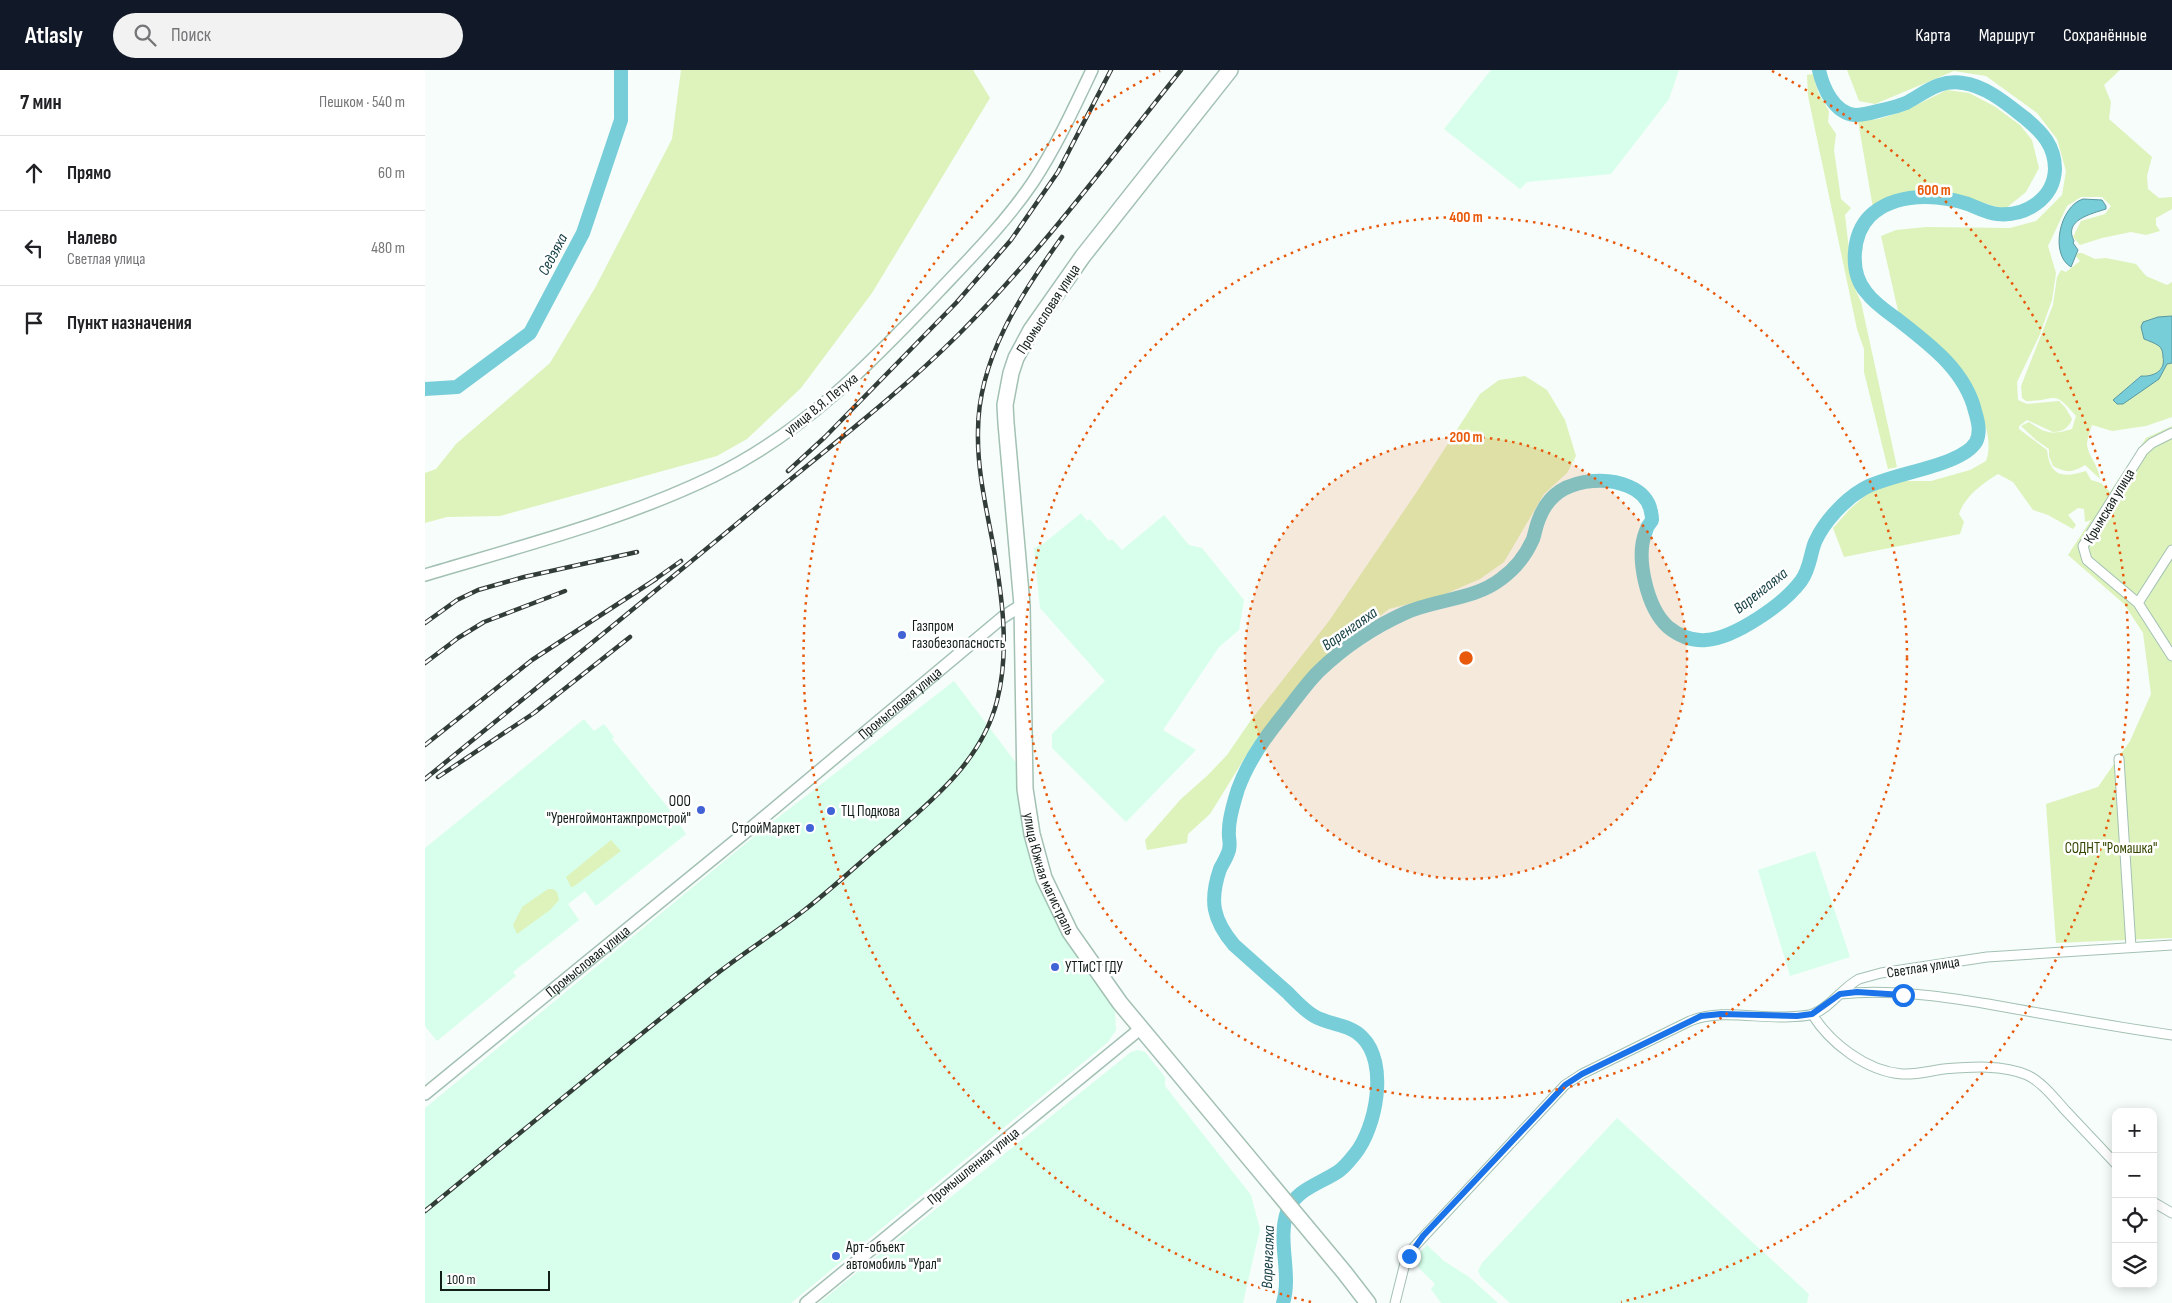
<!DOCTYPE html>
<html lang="ru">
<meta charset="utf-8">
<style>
:root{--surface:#fff;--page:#f2f2f2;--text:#202124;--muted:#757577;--line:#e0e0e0;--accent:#111827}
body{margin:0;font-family:"Sofia Sans Condensed",sans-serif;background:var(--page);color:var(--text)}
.controls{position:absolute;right:15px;bottom:15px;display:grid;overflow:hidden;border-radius:10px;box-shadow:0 2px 12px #0003}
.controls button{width:45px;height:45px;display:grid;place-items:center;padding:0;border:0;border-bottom:1px solid var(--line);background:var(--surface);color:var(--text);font:25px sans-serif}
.scale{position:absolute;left:15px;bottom:12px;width:110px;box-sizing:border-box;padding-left:5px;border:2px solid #131e19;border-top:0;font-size:14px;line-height:18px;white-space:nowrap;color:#131e19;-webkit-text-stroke:4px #fff;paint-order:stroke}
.stop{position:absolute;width:15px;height:15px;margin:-11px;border:4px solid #1a73e8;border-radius:50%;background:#fff}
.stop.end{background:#1a73e8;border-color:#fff;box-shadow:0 1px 5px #0008}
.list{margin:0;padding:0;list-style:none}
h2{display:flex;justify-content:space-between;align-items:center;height:65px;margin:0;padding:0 20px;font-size:21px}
h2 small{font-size:16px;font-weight:400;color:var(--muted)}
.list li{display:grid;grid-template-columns:32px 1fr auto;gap:15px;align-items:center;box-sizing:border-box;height:75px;padding:0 20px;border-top:1px solid var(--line)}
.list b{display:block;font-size:19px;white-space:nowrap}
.list p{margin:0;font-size:16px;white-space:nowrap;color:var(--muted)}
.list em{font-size:16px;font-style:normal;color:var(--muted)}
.icon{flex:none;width:28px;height:28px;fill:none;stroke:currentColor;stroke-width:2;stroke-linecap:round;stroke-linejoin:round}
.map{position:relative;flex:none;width:1747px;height:1233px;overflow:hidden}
header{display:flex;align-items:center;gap:30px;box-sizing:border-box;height:70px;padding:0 25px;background:var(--accent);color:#fff}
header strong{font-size:24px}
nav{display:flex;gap:28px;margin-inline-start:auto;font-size:18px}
.search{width:350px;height:45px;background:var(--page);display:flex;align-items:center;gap:12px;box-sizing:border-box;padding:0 18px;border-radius:28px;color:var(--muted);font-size:19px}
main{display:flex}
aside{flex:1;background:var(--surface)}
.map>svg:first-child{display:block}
.built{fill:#d7ffec}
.green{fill:#ddf3bb}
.water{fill:#77cdd8;stroke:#59989f}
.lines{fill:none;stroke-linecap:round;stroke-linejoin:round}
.river{stroke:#77cdd8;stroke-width:14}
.street-casing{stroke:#a3c1b3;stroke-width:11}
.secondary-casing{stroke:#a3c1b3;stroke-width:14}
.highway-casing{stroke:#a3c1b3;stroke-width:18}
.street{stroke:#fff;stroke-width:9}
.secondary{stroke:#fff;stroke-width:11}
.highway{stroke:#fff;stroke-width:15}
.rail-casing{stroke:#333d38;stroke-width:4.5}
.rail{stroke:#fff;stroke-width:2.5;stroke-dasharray:8;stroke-linecap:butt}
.route{stroke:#1a73e8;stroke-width:6}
.ring{fill:none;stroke:#e8590c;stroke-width:2.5;stroke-dasharray:2.5 5}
.poi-dot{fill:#4062d5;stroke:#fff;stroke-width:2}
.labels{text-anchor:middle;stroke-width:5;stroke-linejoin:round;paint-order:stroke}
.street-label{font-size:15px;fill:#131e19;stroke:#fff}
.poi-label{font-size:15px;fill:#131e19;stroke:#fff;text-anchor:start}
.park-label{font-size:15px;fill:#344701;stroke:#fff}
.water-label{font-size:16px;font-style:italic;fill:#113b40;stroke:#fff}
.centre{fill:#e8590c;stroke:#fff;stroke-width:2.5}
.ring-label{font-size:15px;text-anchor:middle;font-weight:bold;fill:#e8590c;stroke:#fff;stroke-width:5;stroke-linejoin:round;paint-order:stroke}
</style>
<header>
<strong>Atlasly</strong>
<div class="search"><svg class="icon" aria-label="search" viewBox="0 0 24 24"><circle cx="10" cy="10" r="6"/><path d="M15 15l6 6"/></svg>Поиск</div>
<nav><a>Карта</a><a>Маршрут</a><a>Сохранённые</a></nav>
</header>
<main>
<aside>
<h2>7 мин<small>Пешком · 540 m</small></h2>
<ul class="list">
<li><svg class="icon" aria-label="ahead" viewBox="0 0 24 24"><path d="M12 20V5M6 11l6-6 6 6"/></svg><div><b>Прямо</b></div><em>60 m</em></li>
<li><svg class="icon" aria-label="left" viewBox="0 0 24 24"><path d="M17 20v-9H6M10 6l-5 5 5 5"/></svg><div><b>Налево</b><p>Светлая улица</p></div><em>480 m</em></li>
<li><svg class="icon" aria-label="arrive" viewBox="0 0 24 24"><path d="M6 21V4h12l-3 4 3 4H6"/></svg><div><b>Пункт назначения</b></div></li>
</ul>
</aside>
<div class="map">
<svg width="1747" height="1233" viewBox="0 0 1747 1233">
<rect width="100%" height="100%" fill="#f7fdfa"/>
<path class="built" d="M1066,0h188l-10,29 -58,75 -84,8 -7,7 -76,-60z
M656,443l6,8 3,-2 19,22 3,-2 10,11 42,-35 25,30 13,3 42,52 -5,30 -20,17 -56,83 33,20 -70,72 -74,-74v-14l53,-53 -65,-73 -6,-60 9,-4z
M529,611l63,83 9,70 89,178 1,18 -8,12 -317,261h-366v-195l337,-278z
M159,649l10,12 10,-7 10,13 -2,2 54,66 20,29 -90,72 -11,-15 -17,13 11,16 -66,52 3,4 -79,65 -12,-15v-178z
M1390,781l35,106 -60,19 -32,-106z
M713,980l7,2 20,25v9l86,109 9,34 -17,74h-424l312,-251z
M1192,1048l192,176 -2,9h-297l-29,-26 -3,-6 4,-8z
M1002,1175l17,16 25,16 29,26h-57l-10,-14 4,-5 -23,-23z"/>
<path class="green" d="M256,0h292l17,28 -118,195 -71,95 -54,51 -30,17 -217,60 -53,1 -22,6v-50l11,-4 20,-25 94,-81 45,-75 77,-149z
M1422,0h273l-16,15 7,17 -2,17 43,38 -5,19 1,13 11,9 13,-1v12l-16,9v7l4,6 -14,4 -15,-3 -29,6 -22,7 -7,-8 8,-16 24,-7 6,-8 -9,-9h-21l-14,9 -19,40 8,27 -4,27 -12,34 -23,48 1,18 9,4 32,-3 6,6 7,12c-3,9 -10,13 -19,13l-26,-12 -8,6v3l28,21c3,27 16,28 39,21l5,9 10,3 9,9 36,-54 26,-12v512l-116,5 -10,-139 52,-17 32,-46 21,-47 -8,-61 -19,-29 -56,-49 23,-35 -6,2 -1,-13 -6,-1 -10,7 8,10 -3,4 -25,-14 -15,-5 -20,-28 -15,-8c-15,9 -34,23 -39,40l5,8 -4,12 -116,23 -11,-29 16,-18 19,-17 34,-12h29l39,-11 16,-9c5,-14 2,-26 -2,-41 -15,-53 -41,-75 -85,-105l-18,-79 15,-6 30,-3 84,1 26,-7 26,-26 4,-24 -9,-32 -20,-26 -51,-37 -32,-5 -79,33 -16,-3z
M1388,4l5,18 11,19 -1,11 8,12 -2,16 7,49 10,9 -6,7 8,69 8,18 36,165 -9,2 -24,-97v-23l-7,-20 -49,-233 -1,-21z
M1522,20l22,3 25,13 26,19 12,15 7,28 -13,24 -21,17c-47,-13 -86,-28 -132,-1l-15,-87 21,-2 25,-8z
M1653,183h4l13,6 11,-1 30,6 10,12 21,9 5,-3v34l-14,1 -15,5 -2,5 3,12c5,2 11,4 15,7 3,2 4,7 4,11 3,14 -10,20 -23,19l-27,24 10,4 36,-25 8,-15 5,-1v54l-26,9 -34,5 -20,-6c-2,6 -5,14 -5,20 2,13 11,19 13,34l-15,-14c-13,8 -19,8 -32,1l-4,-10v-7l-13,-9 -15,-14 8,-4c17,12 22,13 43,7l4,-13c-24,-28 -18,-15 -50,-15l-4,-3 -1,-12 32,-81 4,-28 4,-7 5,2 14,-11 -4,-5z
M1100,306l22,14 18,30 11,36 -9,17 -23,21 -40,68 -24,17 -37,16 -54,14 -72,56 -60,73 -47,76 -22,20 -1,9 -40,7 -2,-10 36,-41 27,-24 19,-20 24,-35 78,-99 89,-131 62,-96 19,-14z
M186,770l10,11 -48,36h-2l-5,-10z
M123,819h5l4,3 2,8 -9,10 -33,24 -4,-9 9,-18z"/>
<path class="water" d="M1658,129l19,1 4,6v3c-15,5 -43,11 -32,32l-1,2 5,7 -7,17c-22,-13 -11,-61 12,-68z
M1747,246v47l-5,1 -8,15 -36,25h-6l-4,-4 28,-24c12,1 25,-5 22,-19 0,-4 -1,-9 -4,-11 -4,-3 -10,-5 -15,-7l-3,-12 2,-5 15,-5z"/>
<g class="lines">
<path class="river" d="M0,319l32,-2 73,-54 53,-100 38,-113v-50
M858,1233c9,-29 -6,-62 4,-91 8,-23 35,-29 52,-41 7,-5 11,-11 16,-17 21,-26 34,-91 7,-117 -12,-13 -33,-12 -48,-21 -10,-6 -18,-15 -26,-23 -18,-16 -36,-32 -54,-48 -21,-25 -25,-44 -14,-76 3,-6 7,-12 9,-19 2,-9 -1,-11 0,-20 0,-13 5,-28 9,-41 9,-25 25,-49 42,-70 13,-16 25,-34 39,-48 25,-24 55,-44 86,-58 31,-14 69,-13 96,-34 14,-10 25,-24 32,-40 2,-6 3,-13 6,-20 9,-25 28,-36 54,-38 22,-2 54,6 58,31 3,14 -1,6 -5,19 -11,26 1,77 22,96 11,9 25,14 38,13 29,-2 78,-36 95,-59 9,-12 9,-26 14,-39 9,-20 29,-42 48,-53 27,-16 98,-22 113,-47 5,-10 2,-21 -1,-31 -10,-41 -46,-67 -78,-92 -11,-8 -23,-16 -31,-27 -17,-20 -14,-58 4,-76 25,-24 68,-22 98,-12 10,4 19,9 29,10 28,3 57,-15 58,-45 0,-23 -13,-37 -30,-51 -18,-14 -39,-32 -62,-35 -24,-4 -38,10 -57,20 -5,2 -15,5 -20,6 -9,2 -21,6 -31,6 -21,-2 -32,-27 -36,-45"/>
<g class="street-casing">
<path id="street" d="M1747,480l-34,53 34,53
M1713,533l-51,-43 -4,-14 60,-95 9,-8 20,-10
M1694,689l12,188
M1415,924c49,-5 100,2 148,10 61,11 122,22 184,31
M1387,944c18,29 54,57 90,60 13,1 28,-3 42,-5 25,-2 58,-5 83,6 15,7 28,24 39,36 17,18 33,35 50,53
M1728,1132l19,11
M970,1233l10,-40 9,-16 151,-162 17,-11 108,-53c30,-12 64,-3 96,-4 8,-1 19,0 27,-3 18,-7 29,-26 46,-35l22,-6 106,-16 185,-12"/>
</g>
<g class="secondary-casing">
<g id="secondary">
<path d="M0,505c97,-29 198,-55 289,-99 90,-44 157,-113 225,-185 33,-35 67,-69 94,-109 23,-35 41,-74 59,-112"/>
<path id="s1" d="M0,1024l327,-267 251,-210 19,-12"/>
<path d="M381,1233l334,-274"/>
</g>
</g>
<g class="highway-casing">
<g id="highway">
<path id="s2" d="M805,0l-147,186 -52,74 -15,28 -5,15 -6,32 1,18 16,182 3,184 7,45 12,44 26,54 50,71 224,269 24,31"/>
</g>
</g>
<use href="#street" class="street"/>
<use href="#secondary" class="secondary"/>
<use href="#highway" class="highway"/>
<g class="rail-casing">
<path id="rail" d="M363,401l37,-34 131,-134 55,-63 47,-68 53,-102
M225,513l31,-22
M0,553l32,-23 21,-10 46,-13 113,-25
M0,593l33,-25 26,-16 81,-31
M0,675l107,-85 124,-81
M13,707l96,-64 96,-76
M0,709c115,-94 230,-187 344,-282 64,-53 131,-104 190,-163 81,-81 150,-174 222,-264
M0,1141c95,-78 189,-156 285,-232 30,-24 62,-44 92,-67 30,-23 58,-50 87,-74 44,-38 93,-78 108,-137 13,-50 5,-106 -4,-157 -7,-37 -16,-75 -15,-113 0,-72 43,-137 84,-194"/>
</g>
<use href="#rail" class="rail"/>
</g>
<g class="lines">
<path class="route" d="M984,1186l14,-20 142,-151 17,-11 119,-58 20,-2 76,2 15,-2 28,-20 17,-2 46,3"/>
</g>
<circle cx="1041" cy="588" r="221" fill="#e8590c" fill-opacity=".12"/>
<g class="ring">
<circle cx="1041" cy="588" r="221"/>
<circle cx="1041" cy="588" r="441"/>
<path d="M886 1232A662 662 0 0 1 735 1M1347 1A662 662 0 0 1 1196 1232"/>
</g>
<g class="poi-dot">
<circle cx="477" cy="565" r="5"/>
<circle cx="276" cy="740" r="5"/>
<circle cx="406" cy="741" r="5"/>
<circle cx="385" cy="758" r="5"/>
<circle cx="630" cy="897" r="5"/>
<circle cx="411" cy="1186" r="5"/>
</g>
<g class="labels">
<g class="street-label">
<text transform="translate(623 239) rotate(-57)" y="5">Промысловая улица</text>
<text transform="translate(396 334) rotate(-39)" y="5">улица В.Я. Петуха</text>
<text transform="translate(1684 436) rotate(-59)" y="5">Крымская улица</text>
<text dy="5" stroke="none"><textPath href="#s1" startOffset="615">Промысловая улица</textPath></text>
<text dy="5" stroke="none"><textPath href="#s2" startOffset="881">улица Южная магистраль</textPath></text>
<text dy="5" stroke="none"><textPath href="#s1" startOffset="210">Промысловая улица</textPath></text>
<text transform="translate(1498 897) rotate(-9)" y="5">Светлая улица</text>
<text transform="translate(548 1096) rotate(-39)" y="5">Промышленная улица</text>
</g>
<g class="poi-label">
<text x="487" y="561">Газпром<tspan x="487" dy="17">газобезопасность</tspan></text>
<text x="266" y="736" text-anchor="end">ООО<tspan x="266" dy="17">"Уренгоймонтажпромстрой"</tspan></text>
<text x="416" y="746">ТЦ Подкова</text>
<text x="375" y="763" text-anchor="end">СтройМаркет</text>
<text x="640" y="902">УТТиСТ ГДУ</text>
<text x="421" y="1182">Арт-объект<tspan x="421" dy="17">автомобиль "Урал"</tspan></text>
</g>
<g class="park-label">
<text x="1686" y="783">СОДНТ "Ромашка"</text>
</g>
<g class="water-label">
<text transform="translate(127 184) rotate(-62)" y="6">Седэяха</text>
<text transform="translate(1335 520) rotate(-38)" y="6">Варенгаяха</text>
<text transform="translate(924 558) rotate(-35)" y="6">Варенгаяха</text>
<text transform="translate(842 1187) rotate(-88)" y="6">Варенгаяха</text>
</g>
</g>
<circle cx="1041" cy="588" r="8" class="centre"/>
<g class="ring-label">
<text x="1509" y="125">600 m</text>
<text x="1041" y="152">400 m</text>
<text x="1041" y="372">200 m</text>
</g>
</svg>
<div class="controls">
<button>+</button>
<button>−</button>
<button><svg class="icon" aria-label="locate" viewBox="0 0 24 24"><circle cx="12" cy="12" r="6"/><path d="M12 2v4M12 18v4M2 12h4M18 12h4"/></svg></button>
<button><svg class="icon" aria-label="layers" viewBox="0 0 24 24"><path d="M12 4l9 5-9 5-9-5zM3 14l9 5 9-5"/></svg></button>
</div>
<div class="scale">100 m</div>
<div class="stop" style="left:1478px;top:925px"></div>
<div class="stop end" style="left:984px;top:1186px"></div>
</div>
</main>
